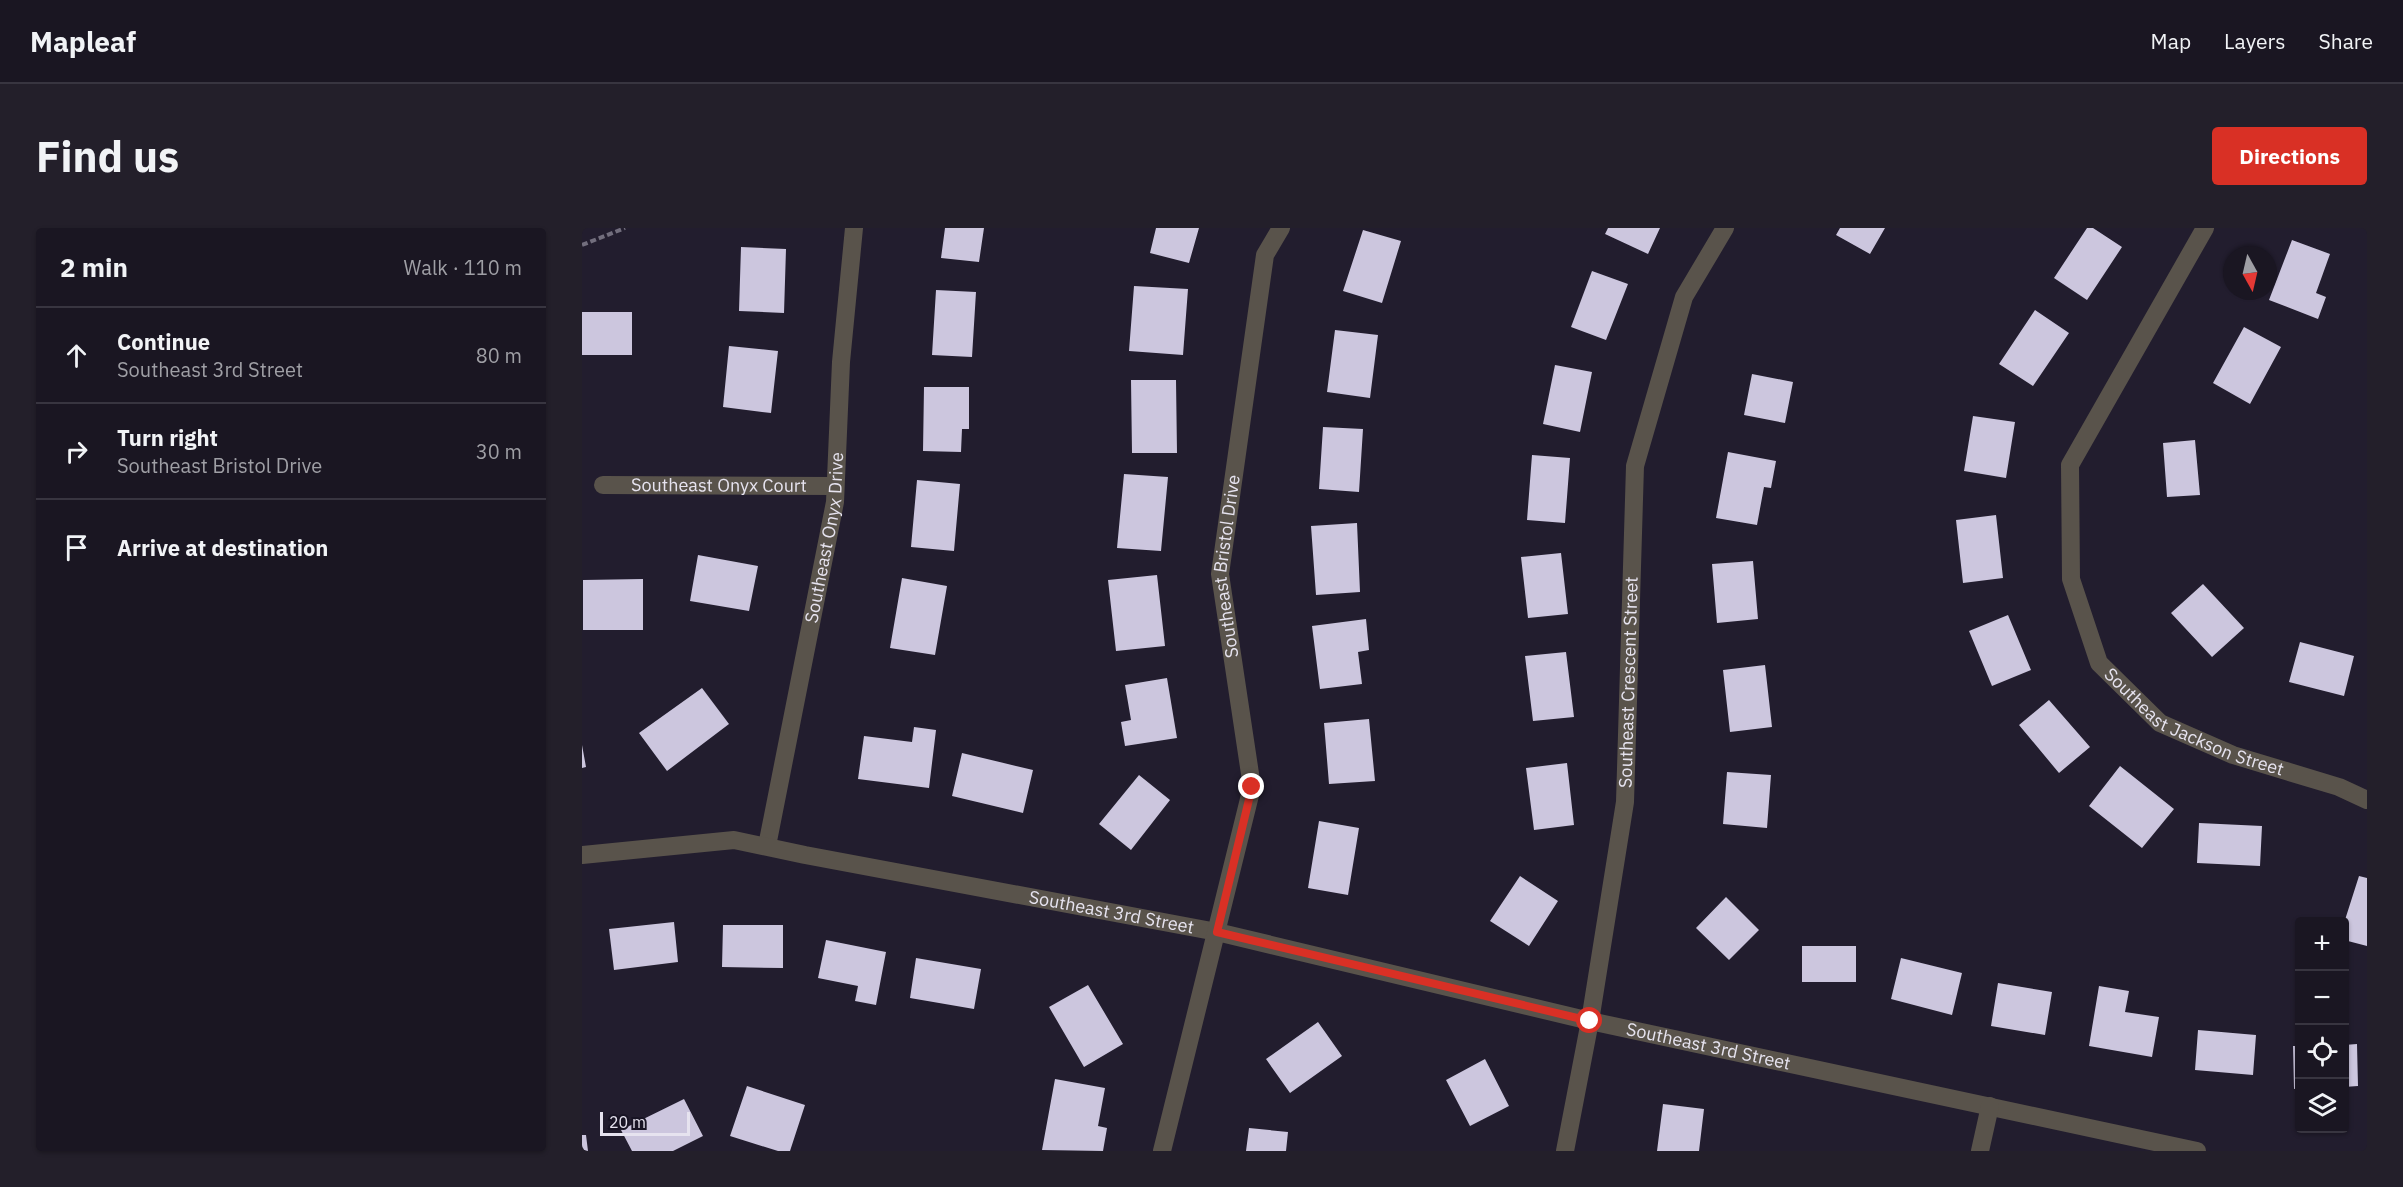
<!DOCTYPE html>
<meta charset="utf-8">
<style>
:root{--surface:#1a1622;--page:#231f2a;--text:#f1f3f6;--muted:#9f9fa5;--line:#383540;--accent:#d93025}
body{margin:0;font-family:"IBM Plex Sans",sans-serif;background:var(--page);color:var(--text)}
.controls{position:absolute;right:18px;bottom:18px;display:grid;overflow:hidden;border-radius:6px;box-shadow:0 2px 4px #0004}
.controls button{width:54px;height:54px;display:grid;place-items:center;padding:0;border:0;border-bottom:2px solid var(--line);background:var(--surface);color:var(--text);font:30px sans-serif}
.compass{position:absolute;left:1641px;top:18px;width:54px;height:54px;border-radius:50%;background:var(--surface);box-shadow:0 2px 4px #0004;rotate:172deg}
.scale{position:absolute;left:18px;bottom:15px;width:90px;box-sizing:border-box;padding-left:6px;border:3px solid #e6e3ef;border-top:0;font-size:16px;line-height:21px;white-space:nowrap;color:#e6e3ef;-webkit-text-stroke:4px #181424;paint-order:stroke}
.stop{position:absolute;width:18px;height:18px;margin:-14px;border:4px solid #d93025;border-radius:50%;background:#fff}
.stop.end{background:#d93025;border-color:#fff;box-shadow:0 2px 6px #0008}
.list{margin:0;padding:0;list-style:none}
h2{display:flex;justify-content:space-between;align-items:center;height:78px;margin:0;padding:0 24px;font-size:26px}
h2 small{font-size:20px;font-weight:400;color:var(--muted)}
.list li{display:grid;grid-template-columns:39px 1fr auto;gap:18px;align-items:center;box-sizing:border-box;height:96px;padding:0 24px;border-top:2px solid var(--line)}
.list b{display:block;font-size:22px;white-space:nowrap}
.list p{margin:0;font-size:20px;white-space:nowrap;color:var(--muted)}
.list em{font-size:20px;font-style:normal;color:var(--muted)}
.icon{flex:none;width:33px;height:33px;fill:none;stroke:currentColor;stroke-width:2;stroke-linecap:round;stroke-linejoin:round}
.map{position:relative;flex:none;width:1785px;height:923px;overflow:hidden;border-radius:6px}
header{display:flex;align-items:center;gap:36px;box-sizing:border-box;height:84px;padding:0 30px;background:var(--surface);border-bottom:2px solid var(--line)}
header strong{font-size:28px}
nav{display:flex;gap:33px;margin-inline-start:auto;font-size:21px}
.intro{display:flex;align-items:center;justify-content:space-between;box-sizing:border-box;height:144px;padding:0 36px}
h1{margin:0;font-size:42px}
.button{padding:15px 27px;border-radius:6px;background:var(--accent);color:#fff;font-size:21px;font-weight:700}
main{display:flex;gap:36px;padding:0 36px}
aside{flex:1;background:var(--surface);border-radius:6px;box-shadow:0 2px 4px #0004}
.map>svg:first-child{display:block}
.building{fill:#ccc6de}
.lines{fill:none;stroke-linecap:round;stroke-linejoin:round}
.path{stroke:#726e7d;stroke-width:4;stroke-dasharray:6 3;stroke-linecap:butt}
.minor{stroke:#59534b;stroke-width:18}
.route{stroke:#d93025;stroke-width:8}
.labels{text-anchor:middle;stroke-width:6;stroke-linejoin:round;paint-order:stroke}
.street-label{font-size:18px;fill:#e6e3ef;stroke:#181424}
</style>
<header>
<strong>Mapleaf</strong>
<nav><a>Map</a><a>Layers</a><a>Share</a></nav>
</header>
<div class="intro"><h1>Find us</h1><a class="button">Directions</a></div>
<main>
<aside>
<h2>2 min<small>Walk · 110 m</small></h2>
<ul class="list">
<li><svg class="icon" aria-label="ahead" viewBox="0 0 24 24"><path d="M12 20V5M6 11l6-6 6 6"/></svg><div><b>Continue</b><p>Southeast 3rd Street</p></div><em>80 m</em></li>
<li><svg class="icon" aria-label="right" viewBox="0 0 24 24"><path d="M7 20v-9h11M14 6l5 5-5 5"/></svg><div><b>Turn right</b><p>Southeast Bristol Drive</p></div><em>30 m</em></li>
<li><svg class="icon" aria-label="arrive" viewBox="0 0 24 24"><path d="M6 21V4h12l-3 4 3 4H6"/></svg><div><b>Arrive at destination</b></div></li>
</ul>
</aside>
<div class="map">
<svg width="1785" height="923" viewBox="0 0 1785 923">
<rect width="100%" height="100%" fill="#221d2e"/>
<path class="building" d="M363,0h39l-5,34 -38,-4z
M574,0h43l-10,35 -39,-10z
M1026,0h52l-12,26 -43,-20z
M1258,0h45l-15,26 -34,-19z
M1505,0h6l29,19 -35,53 -33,-22z
M781,2l38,11 -19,62 -39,-12z
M1710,12l38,14 -14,39 10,4 -8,22 -49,-19z
M159,19l45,2 -2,64 -45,-2z
M1010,43l36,13 -22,56 -35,-13z
M552,58l54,3 -5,66 -54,-4z
M354,62l40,2 -4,65 -40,-2z
M1453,82l34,23 -36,53 -34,-22z
M0,84h50v43h-50z
M1662,99l37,20 -31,57 -37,-21z
M753,102l43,5 -8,63 -43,-6z
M147,118l49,5 -7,62 -48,-6z
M973,137l37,7 -12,60 -37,-8z
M1170,146l41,8 -8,41 -41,-8z
M549,152h45l1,73h-45z
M342,159h45v42h-7l-1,23 -38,-1z
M1391,188l42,6 -9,56 -42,-7z
M741,199l40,2 -4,63 -40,-3z
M1613,212l5,55 -33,2 -4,-54z
M1146,224l48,9 -5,27 -7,-1 -7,38 -41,-7z
M950,227l38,3 -5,65 -38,-3z
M542,246l44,3 -7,74 -44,-3z
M335,252l43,4 -6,67 -43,-4z
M1414,287l7,63 -40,5 -7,-63z
M775,295l3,69 -44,3 -5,-69z
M979,325l7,61 -40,4 -7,-61z
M116,327l60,11 -9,45 -59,-10z
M1171,333l5,58 -41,4 -5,-59z
M575,347l8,71 -49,5 -8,-71z
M320,350l45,8 -12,69 -45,-7z
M61,351v51h-60v-50z
M1621,356l41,44 -32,29 -41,-44z
M1426,387l23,55 -39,16 -23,-55z
M784,391l3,31 -11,2 4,32 -42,5 -8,-63z
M1718,414l54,14 -10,40 -55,-14z
M984,424l8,65 -41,4 -8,-65z
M1183,437l7,62 -42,5 -7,-62z
M585,450l10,60 -52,8 -4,-24 10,-2 -6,-35z
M120,460l27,36 -62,47 -28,-38z
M1467,472l41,47 -31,26 -40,-48z
M787,491l6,62 -46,3 -5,-61z
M332,499l22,3 -7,58 -71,-9 6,-43 48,6z
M0,517l4,22 -4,1z
M380,525l71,17 -10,43 -71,-17z
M985,535l7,62 -40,5 -8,-62z
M1538,538l54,43 -32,39 -53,-42z
M1145,544l44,3 -4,53 -44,-4z
M557,547l31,25 -39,50 -32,-26z
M737,593l40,7 -11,67 -40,-7z
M1617,595l63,3 -2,40 -63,-3z
M938,648l38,25 -29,45 -39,-25z
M1777,648l8,2v68l-23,-6v-17z
M1144,669l33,33 -30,30 -33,-32z
M92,694l4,40 -64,8 -5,-41z
M141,697h60v43l-61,-1z
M244,712l60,12 -10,53 -21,-4 3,-15 -40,-8z
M1220,718h54v36h-54z
M334,730l65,11 -7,40 -64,-11z
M1319,730l61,15 -10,42 -61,-16z
M1416,755l54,9 -7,43 -54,-9z
M506,757l35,59 -39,23 -35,-60z
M1517,758l30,5 -4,21 34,5 -7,40 -63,-11z
M736,794l24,34 -52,37 -24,-34z
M1616,802l58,5 -3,40 -58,-5z
M1775,816l1,42 -14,1v-42z
M1711,818h7v42l-6,1z
M903,831l24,47 -39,20 -24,-46z
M473,851l50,9 -7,38 9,2 -4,23 -61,-1z
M165,858l58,19 -15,46h-12l-48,-15z
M102,871l19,37 -30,15h-41l-11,-21z
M1081,876l41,5 -5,42h-42z
M667,900l39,4 -2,19h-40z
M0,907h4l2,16h-6z"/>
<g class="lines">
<path class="path" d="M0,17l43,-17"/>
<g class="minor">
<path id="s1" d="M1623,0l-135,237 1,114 28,84 61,60 73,32 106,32 28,13"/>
<path id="s2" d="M21,257l232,1"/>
<path id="s3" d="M185,618l68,-344 6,-140 13,-134"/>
<path id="s4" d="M0,627l152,-15 71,15 412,77 373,89 607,130"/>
<path id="s5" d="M580,923l90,-364 -32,-213 45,-319 16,-27"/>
<path id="s6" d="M983,923l25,-130 35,-219 10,-336 49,-169 41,-69"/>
<path d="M1398,923l10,-45"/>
</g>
</g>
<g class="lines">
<path class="route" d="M670,559l-35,145 373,89"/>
</g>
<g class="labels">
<g class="street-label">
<text dy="6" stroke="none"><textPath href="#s2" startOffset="116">Southeast Onyx Court</textPath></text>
<text dy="6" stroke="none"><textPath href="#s3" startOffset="314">Southeast Onyx Drive</textPath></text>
<text dy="6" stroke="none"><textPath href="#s5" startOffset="598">Southeast Bristol Drive</textPath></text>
<text dy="6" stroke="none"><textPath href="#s6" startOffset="474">Southeast Crescent Street</textPath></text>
<text dy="6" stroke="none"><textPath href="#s1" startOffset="590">Southeast Jackson Street</textPath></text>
<text dy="6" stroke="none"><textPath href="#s4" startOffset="537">Southeast 3rd Street</textPath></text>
<text dy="6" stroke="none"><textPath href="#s4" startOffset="1149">Southeast 3rd Street</textPath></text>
</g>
</g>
</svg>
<div class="controls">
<button>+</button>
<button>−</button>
<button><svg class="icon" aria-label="locate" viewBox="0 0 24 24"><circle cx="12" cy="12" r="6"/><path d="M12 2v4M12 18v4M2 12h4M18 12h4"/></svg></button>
<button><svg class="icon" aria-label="layers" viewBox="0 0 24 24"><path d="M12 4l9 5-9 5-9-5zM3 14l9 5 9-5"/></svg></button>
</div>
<svg class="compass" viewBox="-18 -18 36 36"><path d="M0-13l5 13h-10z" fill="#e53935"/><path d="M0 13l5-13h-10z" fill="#9f9fa5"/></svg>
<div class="scale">20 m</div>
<div class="stop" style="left:1008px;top:793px"></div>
<div class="stop end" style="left:670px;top:559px"></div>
</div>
</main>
